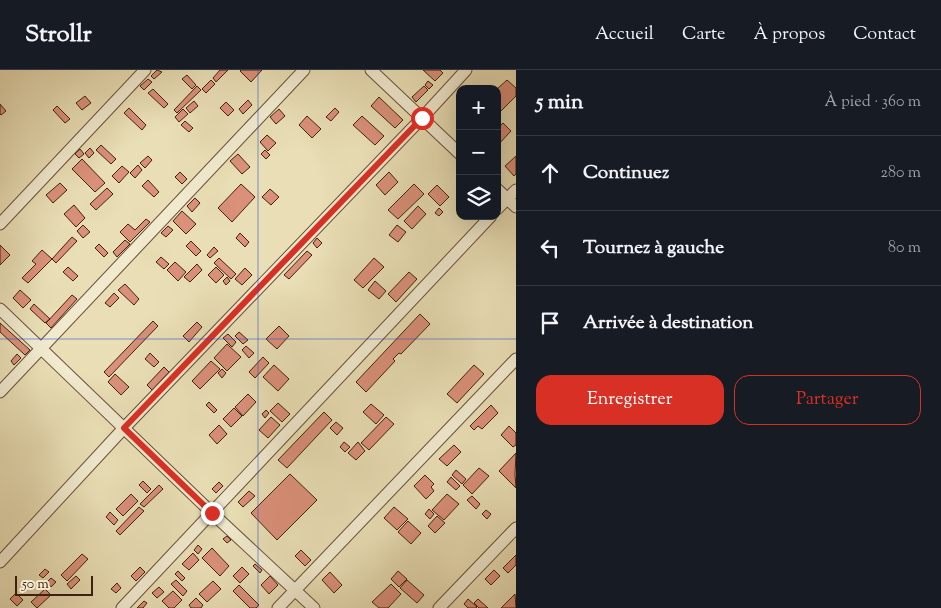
<!DOCTYPE html>
<html lang="fr">
<meta charset="utf-8">
<style>
:root{--surface:#171b24;--page:#20242c;--text:#f1f3f6;--muted:#9ea1a6;--line:#363941;--accent:#d93025}
body{margin:0;font-family:"Sorts Mill Goudy",serif;background:var(--page);color:var(--text)}
.controls{position:absolute;right:15px;top:15px;display:grid;overflow:hidden;border-radius:10px;box-shadow:0 5px 20px #0002}
.controls button{width:45px;height:45px;display:grid;place-items:center;padding:0;border:0;border-bottom:1px solid var(--line);background:var(--surface);color:var(--text);font:25px sans-serif}
.scale{position:absolute;left:15px;bottom:12px;width:78px;box-sizing:border-box;padding-left:5px;border:2px solid #3f210f;border-top:0;font-size:14px;line-height:18px;white-space:nowrap;color:#3f210f;-webkit-text-stroke:4px #f1eacf;paint-order:stroke}
.stop{position:absolute;width:15px;height:15px;margin:-11px;border:4px solid #d93025;border-radius:50%;background:#fff}
.stop.end{background:#d93025;border-color:#fff;box-shadow:0 1px 5px #0008}
.list{margin:0;padding:0;list-style:none}
h2{display:flex;justify-content:space-between;align-items:center;height:65px;margin:0;padding:0 20px;font-size:21px}
h2 small{font-size:16px;font-weight:400;color:var(--muted)}
.list li{display:grid;grid-template-columns:32px 1fr auto;gap:15px;align-items:center;box-sizing:border-box;height:75px;padding:0 20px;border-top:1px solid var(--line)}
.list b{display:block;font-size:19px;white-space:nowrap}
.list em{font-size:16px;font-style:normal;color:var(--muted)}
.actions{display:flex;gap:10px;padding:15px 20px}
.actions a{flex:1;padding:11px 0;border:1px solid var(--accent);border-radius:15px;text-align:center;font-size:18px;color:var(--accent)}
.actions .main{background:var(--accent);color:#fff}
.icon{flex:none;width:28px;height:28px;fill:none;stroke:currentColor;stroke-width:2;stroke-linecap:round;stroke-linejoin:round}
.map{position:relative;flex:none;width:516px;height:538px;overflow:hidden}
header{display:flex;align-items:center;gap:30px;box-sizing:border-box;height:70px;padding:0 25px;background:var(--surface);border-bottom:1px solid var(--line)}
header strong{font-size:24px}
nav{display:flex;gap:28px;margin-inline-start:auto;font-size:18px}
main{display:flex}
aside{flex:1;background:var(--surface)}
.map>svg:first-child{display:block}
.building{fill:#da9079;stroke:#3f210f}
.lines{fill:none;stroke-linecap:round;stroke-linejoin:round}
.minor-casing{stroke:#6a5038;stroke-width:13}
.minor{stroke:#f1eacf;stroke-width:11}
.route{stroke:#d93025;stroke-width:6}
.grid{fill:none;stroke:#1d4ed8;stroke-width:1;stroke-opacity:0.55}
</style>
<header>
<strong>Strollr</strong>
<nav><a>Accueil</a><a>Carte</a><a>À propos</a><a>Contact</a></nav>
</header>
<main>
<div class="map">
<svg width="516" height="538" viewBox="0 0 516 538">
<rect width="100%" height="100%" fill="#e9deb5"/>
<filter id="stains"><feTurbulence type="fractalNoise" baseFrequency=".004" numOctaves="4"/><feColorMatrix values="0 0 0 0 .2 0 0 0 0 .09 0 0 0 0 .02 0 0 0 .5 -.17"/></filter>
<radialGradient id="worn" r=".72"><stop offset=".6" stop-color="#630" stop-opacity="0"/><stop offset="1" stop-color="#630" stop-opacity=".3"/></radialGradient>
<path class="building" d="M157,0l5,2 -8,7 -3,-3z
M220,0h8l-12,12 -3,-4z
M241,0h21l-11,12 -11,-11z
M423,0h17l3,3 -8,8z
M187,5l9,10 -4,4 -10,-10z
M148,9l4,3 -8,8 -4,-4z
M211,10l4,4 -9,9 -4,-4z
M507,10l9,8v8l-19,19v-26z
M428,11l5,4 -4,4 -4,-4z
M197,16l4,4 -24,23 -3,-3z
M424,16l4,4 -12,12 -4,-5z
M153,19l15,15 -4,4 -16,-15z
M85,26l6,7 -9,7 -6,-7z
M379,27l24,23 -8,8 -24,-22z
M248,30l4,5 -9,9 -4,-5z
M194,31l4,5 -8,7 -4,-5z
M226,32l8,8 -6,6 -8,-8z
M0,34l6,7 -5,4 -1,-1z
M57,36l13,13 -5,4 -12,-13z
M129,38l17,17 -4,5 -18,-17z
M335,38l4,4 -8,9 -5,-4z
M183,39l5,5 -9,8 -4,-5z
M279,39l6,7 -9,8 -6,-7z
M307,46l14,13 -9,9 -13,-13z
M362,46l22,20 -9,9 -22,-20z
M185,51l8,7 -4,4 -8,-7z
M503,53l8,8 -14,15v-17z
M267,65l9,8 -8,8 -8,-9z
M101,75l15,14 -5,5 -15,-14z
M90,78l4,5 -5,5 -4,-5z
M80,79l4,5 -5,4 -4,-4z
M265,80l5,5 -4,4 -5,-5z
M238,84l12,13 -8,7 -12,-13z
M148,86l4,4 -7,8 -5,-5z
M516,86v18l-2,2 -9,-10z
M82,89l23,24 -10,9 -23,-23z
M138,95l4,5 -7,8 -5,-5z
M122,96l7,6 -10,11 -7,-7z
M180,102l7,7 -5,5 -7,-7z
M389,102l9,10 -13,13 -9,-10z
M148,110l11,12 -5,5 -12,-11z
M60,113l7,7 -14,13 -7,-8z
M241,114l14,13 -23,25 -14,-14z
M414,114l10,10 -26,25 -10,-9z
M437,115l12,12 -9,9 -12,-12z
M107,118l6,6 -17,16 -6,-6z
M270,119l9,8 -8,8 -9,-8z
M195,128l5,5 -8,9 -5,-6z
M74,135l11,13 -9,9 -12,-13z
M418,136l8,8 -14,15 -8,-8z
M439,138l4,4 -4,4 -4,-3z
M182,141l14,13 -10,10 -13,-13z
M146,149l4,3 -20,20 -10,-10 8,-8 7,6z
M83,155l7,7 -7,6 -6,-7z
M397,155l9,7 -8,10 -9,-7z
M168,156l5,4 -7,7 -5,-4z
M240,163l9,9 -4,5 -9,-9z
M72,167l5,4 -21,22 -4,-4z
M317,168l5,5 -5,5 -4,-5z
M125,170l5,4 -13,13 -4,-5z
M191,171l10,10 -5,5 -10,-10z
M99,174l9,9 -4,4 -9,-9z
M0,175l10,10 -10,10z
M214,177l4,4 -8,7 -3,-3z
M42,180l10,9 -24,24 -6,-5 14,-14 -4,-3z
M307,181l5,4 -23,24 -5,-4z
M161,187l8,7 -5,5 -8,-7z
M219,188l17,16 -5,5 -17,-16z
M374,188l10,9 -21,21 -9,-8z
M175,192l11,10 -8,9 -11,-11z
M197,194l5,6 -12,12 -6,-5z
M68,197l10,9 -5,5 -10,-9z
M216,197l8,8 -8,8 -8,-8z
M245,198l7,7 -10,10 -7,-6z
M409,202l8,7 -21,23 -8,-8z
M227,207l3,4 -4,4 -3,-4z
M375,211l11,10 -7,8 -11,-9z
M125,214l14,15 -5,6 -16,-15z
M20,220l11,10 -8,8 -10,-10z
M114,223l5,5 -9,9 -5,-4z
M72,225l5,4 -26,29 -5,-5z
M34,234l16,15 -5,4 -15,-14z
M420,244l10,10 -29,30 -2,-1 -6,6 2,2 -29,31 -10,-10z
M153,251l5,5 -49,51 -5,-5z
M197,252l5,5 -13,15 -6,-6z
M0,253l30,27 -5,5 -25,-23z
M279,256l10,10 -12,13 -11,-10z
M239,262l9,8 -5,4 -8,-8z
M228,264l8,8 -4,5 -9,-9z
M227,274l14,13 -14,14 -13,-13z
M246,276l8,7 -5,5 -7,-8z
M150,283l9,9 -5,5 -9,-8z
M17,284l4,4 -7,7 -3,-4z
M263,287l6,6 -14,15 -6,-6z
M211,291l9,8 -20,20 -8,-8z
M274,295l15,14 -11,12 -15,-14z
M474,295l10,9 -27,29 -10,-9z
M164,297l5,5 -17,18 -5,-5z
M222,299l4,4 -4,5 -4,-5z
M115,304l14,13 -8,8 -13,-13z
M248,324l8,8 -13,14 -8,-9z
M209,332l8,8 -3,3 -8,-8z
M278,333l12,11 -8,8 -12,-11z
M371,334l13,11 -8,9 -13,-12z
M491,335l7,8 -16,16 -4,-3 -4,4 -4,-4z
M234,338l8,8 -11,11 -8,-8z
M266,340l3,3 -4,5 -3,-4z
M324,342l8,8 -45,48 -9,-8z
M271,347l9,8 -12,13 -9,-8z
M386,347l8,7 -25,26 -8,-7z
M336,352l7,6 -6,7 -7,-7z
M219,355l8,9 -10,10 -8,-9z
M509,356l7,7v12l-3,2 -12,-12z
M344,372l6,5 -5,5 -5,-5z
M358,372l7,9 -9,9 -8,-7z
M454,375l7,7 -14,14 -8,-7z
M516,383l-1,21 1,14 -17,-17z
M479,398l10,8 -17,18 -9,-9z
M456,400l10,9 -4,5 -10,-9z
M290,404l27,26 -40,40 -26,-27z
M425,405l9,9 -3,3 3,4 -8,8 -12,-13z
M451,407l9,9 -4,4 -9,-8z
M143,411l8,8 -4,4 -8,-8z
M219,412l4,4 -7,7 -4,-4z
M159,415l4,4 -19,18 -4,-3z
M249,421l6,5 -12,11 -5,-5z
M131,424l7,7 -15,15 -7,-7z
M447,424l12,10 -15,16 -12,-10z
M472,426l8,8 -4,5 -9,-9z
M139,437l5,4 -24,24 -4,-4z
M394,437l14,12 -11,11 -13,-12z
M429,439l5,5 -4,5 -5,-5z
M486,440l5,4 -4,5 -5,-5z
M110,442l8,8 -4,5 -8,-8z
M437,446l8,7 -10,10 -7,-7z
M408,451l13,12 -10,11 -13,-12z
M227,466l4,4 -4,3 -4,-4z
M198,475l4,4 -4,5 -4,-4z
M212,478l17,18 -9,10 -18,-18z
M301,480l10,10 -6,6 -10,-10z
M193,483l6,7 -10,10 -7,-6z
M82,484l6,5 -21,22 -6,-6z
M516,485v10l-8,8 -5,-5z
M255,494l7,6 -2,3 -7,-7z
M140,497l5,5 -9,9 -5,-5z
M242,497l7,7 -9,9 -7,-7z
M45,499l4,3 -6,6 -4,-3z
M494,500l6,6 -9,9 -6,-6z
M178,501l7,7 -3,3 -7,-7z
M398,501l9,8 -8,8 -8,-8z
M330,502l12,13 -8,8 -12,-13z
M76,506l4,4 -9,9 -4,-5z
M270,506l8,9 -9,9 -8,-9z
M51,508l5,4 -5,5 -4,-5z
M176,510l11,11 -4,5 -12,-12z
M407,510l17,15 -7,8 -17,-15z
M213,511l8,8 -14,13 -8,-8z
M117,513l4,5 -5,5 -5,-4z
M391,514l10,10 -13,14h-9l-7,-6z
M239,515l20,20 -3,3h-6l-17,-17z
M159,517l5,5 -7,6 -5,-5z
M45,519l6,6 -14,13 -6,-6z
M173,521l9,9 -8,8h-5l-7,-7z
M16,523l7,7 -6,6 -7,-7z
M515,524l1,14h-15z
M196,528l7,7 -2,3h-10l-2,-3z
M468,529l9,8 -1,1h-8l-4,-4z
M478,529l10,9h-9l-5,-5z
M144,531l3,2 -4,5h-6z"/>
<g class="lines">
<g class="minor-casing">
<path id="minor" d="M371,0l89,84
M497,119l19,18
M497,139l19,-19
M0,154l145,-154
M0,239l212,204 102,95
M0,322l304,-322
M0,492l124,-134 298,-310 44,-48
M122,538l369,-392
M278,538l238,-249
M439,538l77,-80"/>
</g>
<use href="#minor" class="minor"/>
</g>
<g class="lines">
<path class="route" d="M212,443l-88,-85 298,-310"/>
</g>
<path class="grid" d="M258,0v538M0,269h516"/>
<rect width="100%" height="100%" filter="url(#stains)"/>
<rect width="100%" height="100%" fill="url(#worn)"/>
</svg>
<div class="controls">
<button>+</button>
<button>−</button>
<button><svg class="icon" aria-label="layers" viewBox="0 0 24 24"><path d="M12 4l9 5-9 5-9-5zM3 14l9 5 9-5"/></svg></button>
</div>
<div class="scale">50 m</div>
<div class="stop" style="left:422px;top:48px"></div>
<div class="stop end" style="left:212px;top:443px"></div>
</div>
<aside>
<h2>5 min<small>À pied · 360 m</small></h2>
<ul class="list">
<li><svg class="icon" aria-label="ahead" viewBox="0 0 24 24"><path d="M12 20V5M6 11l6-6 6 6"/></svg><div><b>Continuez</b></div><em>280 m</em></li>
<li><svg class="icon" aria-label="left" viewBox="0 0 24 24"><path d="M17 20v-9H6M10 6l-5 5 5 5"/></svg><div><b>Tournez à gauche</b></div><em>80 m</em></li>
<li><svg class="icon" aria-label="arrive" viewBox="0 0 24 24"><path d="M6 21V4h12l-3 4 3 4H6"/></svg><div><b>Arrivée à destination</b></div></li>
</ul>
<div class="actions"><a class="main">Enregistrer</a><a>Partager</a></div>
</aside>
</main>
